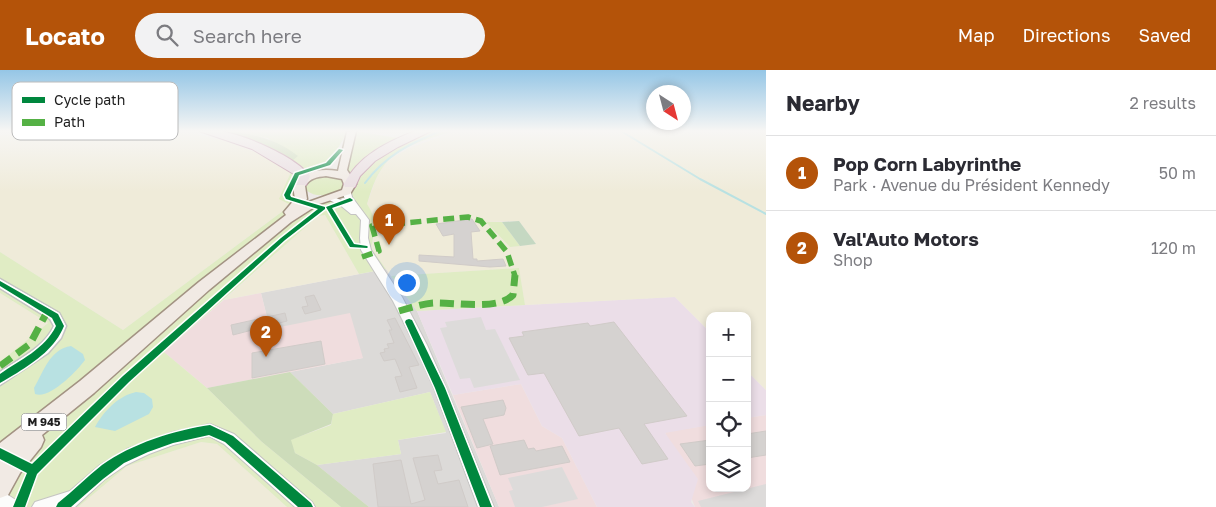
<!DOCTYPE html>
<meta charset="utf-8">
<style>
:root{--surface:#fff;--page:#f2f2f3;--text:#2b2b33;--muted:#7c7c81;--line:#e1e1e2;--accent:#b45309}
body{margin:0;font-family:"Golos Text",sans-serif;background:var(--page);color:var(--text)}
.controls{position:absolute;right:15px;bottom:15px;display:grid;overflow:hidden;border-radius:10px;box-shadow:0 2px 8px #0003}
.controls button{width:45px;height:45px;display:grid;place-items:center;padding:0;border:0;border-bottom:1px solid var(--line);background:var(--surface);color:var(--text);font:25px sans-serif}
.compass{position:absolute;left:646px;top:15px;width:45px;height:45px;border-radius:50%;background:var(--surface);box-shadow:0 2px 8px #0003;rotate:144deg}
.you{position:absolute;left:406px;top:212px;width:18px;height:18px;margin:-12px;border:4px solid #fff;border-radius:50%;background:#1a73e8;box-shadow:0 0 0 8px #1a73e833}
.badge{display:grid;place-items:center;width:32px;height:32px;border-radius:50%;background:var(--accent);color:#fff;font-size:16px;font-weight:700}
.pin{position:absolute;translate:-50% -41px;filter:drop-shadow(0 1px 2px #0008)}
.pin::after{content:'';position:absolute;top:26px;width:18px;height:15px;background:inherit;clip-path:polygon(0 0,100% 0,50% 100%)}
.list{margin:0;padding:0;list-style:none}
h2{display:flex;justify-content:space-between;align-items:center;height:65px;margin:0;padding:0 20px;font-size:21px}
h2 small{font-size:16px;font-weight:400;color:var(--muted)}
.list li{display:grid;grid-template-columns:32px 1fr auto;gap:15px;align-items:center;box-sizing:border-box;height:75px;padding:0 20px;border-top:1px solid var(--line)}
.list b{display:block;font-size:19px;white-space:nowrap}
.list p{margin:0;font-size:16px;white-space:nowrap;color:var(--muted)}
.list em{font-size:16px;font-style:normal;color:var(--muted)}
.icon{flex:none;width:28px;height:28px;fill:none;stroke:currentColor;stroke-width:2;stroke-linecap:round;stroke-linejoin:round}
.map{position:relative;flex:none;width:766px;height:437px;overflow:hidden}
header{display:flex;align-items:center;gap:30px;box-sizing:border-box;height:70px;padding:0 25px;background:var(--accent);color:#fff}
header strong{font-size:24px}
nav{display:flex;gap:28px;margin-inline-start:auto;font-size:18px}
.search{width:350px;height:45px;background:var(--page);display:flex;align-items:center;gap:12px;box-sizing:border-box;padding:0 18px;border-radius:28px;color:var(--muted);font-size:19px}
main{display:flex}
aside{flex:1;background:var(--surface)}
.map>svg:first-child{display:block}
.residential{fill:#dcdad8}
.commercial{fill:#f0ddde}
.industrial{fill:#ebdee8}
.farmland{fill:#efebd9;fill-rule:evenodd}
.grass{fill:#e0ecc4}
.forest{fill:#cddcba}
.cemetery{fill:#c5d8c2}
.parking{fill:#dddbda}
.water{fill:#b8e1e2}
.lines{fill:none;stroke-linecap:round;stroke-linejoin:round}
.stream{stroke:#b8e1e2;stroke-width:2}
.building{fill:#d5d2d0;stroke:#d0cbc8}
.minor-casing{stroke:#c5c4c3;stroke-width:2}
.tertiary-casing{stroke:#c5c4c3;stroke-width:3}
.primary-casing{stroke:#a39383;stroke-width:3}
.motorway-casing{stroke:#c49cae;stroke-width:2}
.minor{fill:#fcfcfb;fill-rule:evenodd}
.tertiary{fill:#fcfcfb;fill-rule:evenodd}
.primary{fill:#f1eae4;fill-rule:evenodd}
.motorway{fill:#eadee2;fill-rule:evenodd}
.quiet-far1{stroke:#55b145;stroke-width:5.5;stroke-dasharray:11 5.5;stroke-linecap:butt}
.quiet{stroke:#55b145;stroke-width:7;stroke-dasharray:14 7;stroke-linecap:butt}
.cycleway-casing{stroke:#fff;stroke-width:3}
.cycleway{fill:#00873e;fill-rule:evenodd}
.labels{text-anchor:middle;stroke-width:4;stroke-linejoin:round;paint-order:stroke}
.shield{fill:#fff;stroke:#626262;stroke-width:1}
.shield-label{font-size:11px;font-weight:bold;fill:#1e1e1e}
.key{fill:#fff;stroke:#bcbcbc;stroke-width:1}
.key-label{font-size:14px;fill:#1e1e1e}
</style>
<header>
<strong>Locato</strong>
<div class="search"><svg class="icon" aria-label="search" viewBox="0 0 24 24"><circle cx="10" cy="10" r="6"/><path d="M15 15l6 6"/></svg>Search here</div>
<nav><a>Map</a><a>Directions</a><a>Saved</a></nav>
</header>
<main>
<div class="map">
<svg width="766" height="437" viewBox="0 0 766 437">
<rect width="100%" height="100%" fill="#edeae7"/>
<path class="residential" d="M386,199l31,42 82,196h-130l-52,-42 84,-11 -3,-14 48,-7 -16,-41 -97,22 -43,-42 73,-14 -93,-29 -9,-36z"/>
<path class="commercial" d="M261,223l9,36 80,-16 13,45 -156,30 -43,-36 60,-52z
M521,314l21,42 20,12 35,69h-98l-46,-112z
M766,345v92h-71l-30,-75 45,-7v63h37v-70z"/>
<path class="industrial" d="M675,227l35,35v93l-45,8 33,46 -7,23 4,5h-98l-35,-69 -20,-12 -21,-42 -68,11 -36,-84z
M747,301l19,19v25l-19,3z"/>
<path class="farmland" d="M69,61h96l25,2 33,7 32,12 36,20 -11,27 12,5 -169,126 -123,-78v-117z
M456,61h310v259l-19,-19v-55h-37v16l-35,-35 -150,8 -6,-37 -128,8 -20,-28 5,-21 -9,-23 9,-25 8,-14 11,-9 17,-9zM519,151l17,23 -26,3 -23,-25z
M325,145l34,59 -135,26 94,-84z
M0,223l48,30 -48,39z
M201,372l16,2 70,63h-209l49,-41z"/>
<path class="grass" d="M227,61h121l-23,39 -18,5 -39,-37z
M356,61l41,7 20,-7h39c-23,6 -59,15 -73,36 -8,11 -12,24 -16,37 10,15 8,26 4,44l15,21 -27,5 -34,-59 -7,1 -154,136 43,36 55,54 79,65h-54l-70,-63 -16,-2 -74,24 -49,41h-78v-145l48,-39 -48,-30v-41l123,78 168,-125 -12,-6 12,-27 9,5 -2,23c16,6 16,1 31,1 12,0 12,5 27,2l-4,-9 4,-10 -9,-12z
M328,105l12,3 5,4 -3,8c-12,5 -25,9 -36,0l-1,-4 5,-7z
M486,152h16l18,24 -10,1z
M519,198l6,37 -108,6 -26,-35z
M430,322l16,40 -48,8 3,14 -84,11 -22,-12 -5,-13 41,-15 2,-11z"/>
<path class="forest" d="M214,61c30,0 60,6 84,25l-7,6z
M290,302l43,42 -2,10 -40,16 4,13 22,12 52,42h-28l-79,-65 -55,-54z"/>
<path class="cemetery" d="M519,151l17,23 -16,2 -18,-24z"/>
<path class="parking" d="M481,247l5,13 9,-1 25,51 -46,8 -4,-10 -10,1 -20,-51 7,-1 -2,-5z
M562,397l16,32 -36,8h-27l-6,-16 4,-1 -5,-12z
M766,414v23h-65l-3,-6z"/>
<path class="water" d="M71,276l12,8 2,6c-8,11 -36,40 -50,34l-1,-6c10,-17 16,-39 37,-42z
M136,322l8,1 8,6 1,8 -4,7 -34,17 -20,-4c9,-16 23,-31 41,-35z"/>
<g class="lines">
<path class="stream" d="M621,61l79,48 66,35
M365,113c20,-27 45,-40 76,-52"/>
</g>
<path class="building" d="M472,149l8,12 -9,1 2,27h4v2l26,-2 3,7 -16,1 -71,-6v-6l35,2v-23l-11,2 -7,-12z
M314,225l7,15 -16,4 -3,-7 6,-1 -3,-9z
M285,243l2,8 -54,14 -2,-10z
M395,248l24,47 -10,2 8,21 -17,4 -5,-15 7,-1 -7,-17 -11,2 -4,-8 5,-1 -1,-3 5,-1 -2,-4 7,-1 -5,-13h3l-5,-10z
M614,252l73,94 -43,8 24,35 -26,5 -23,-36 -40,8 -35,-63 -16,2 -19,-37 15,-2 -2,-4 66,-9 2,3z
M321,271l4,23 -73,14v-25z
M503,330l3,8 -2,7 -21,4 10,25 -16,4 -16,-41z
M766,361v24l-19,3v-24z
M524,370l4,9 6,-1 2,3 26,-5 8,16 -70,13 -10,-29z
M710,370v24l-15,2 -15,-22z
M438,385l4,15 -8,1 4,13 21,-4 9,27h-90l-5,-43 28,-4 10,44 14,-4 -12,-42z"/>
<g class="lines">
<g class="minor-casing">
<path id="minor" d="M344,118h6l2,9 17,23 -1,18 3,12 31,47 25,48 19,43 48,119h-16l-44,-119 -19,-43 -22,-44 -32,-51 -1,-12 1,-18 -5,-6h-5l-11,-9 -15,-7 4,-2h3l17,8 -5,-7z
M210,354l24,10 78,68 3,5h-20l-71,-63 -15,-8 -36,9 -24,9 -23,11 -22,15 -29,27h-43l3,-5 35,-11 30,-26 27,-16 46,-17z
M0,420l19,12 3,5h-22z"/>
</g>
<g class="tertiary-casing">
<path id="tertiary" d="M0,209l59,34 7,13 -5,12 -13,15 -48,32v-13c19,-13 44,-24 54,-46l-4,-7 -50,-31z"/>
</g>
<g class="primary-casing">
<path id="primary" d="M356,61l-9,39 9,14 -6,10 -31,10 -28,18 -82,68 -115,103 -52,42 2,5 -3,7 -21,26 -12,22 -8,3v-55l80,-62 119,-99 87,-67 -2,-3 11,-13 -2,-13c11,-15 27,-18 45,-15l9,-39zM326,106l16,3 2,5 -2,6 -39,14 4,-5 -2,-13c5,-8 12,-9 21,-10z"/>
</g>
<g class="motorway-casing">
<path id="motorway" d="M199,61c6,0 13,0 20,0 24,3 76,25 91,45l-4,9h-10l-1,-3 2,-6 -45,-27z
M415,61h16l-33,16 -23,14 -15,15 -5,11h-10l-1,-3c14,-28 43,-42 71,-53z"/>
</g>
<use href="#minor" class="minor"/>
<use href="#tertiary" class="tertiary"/>
<use href="#primary" class="primary"/>
<use href="#motorway" class="motorway"/>
<path class="quiet-far1" d="M362,187l17,-6 -7,-25 96,-9 13,4 26,31 8,24"/>
<path class="quiet" d="M399,241c11,-3 23,-7 34,-8 21,-1 65,8 80,-8l2,-20
M0,296l30,-22 17,-32"/>
<g class="cycleway-casing">
<path id="cycleway" d="M339,79l4,1 -13,15 -31,10 -9,20 1,2 34,10v2l-40,31 -156,142 -92,92 -12,33h-12l14,-34 -27,-14v-11l32,16 91,-88 158,-138 37,-29 -32,-10 -2,-4 11,-22 31,-10z
M350,128l3,2 -1,1 -20,7 22,36 13,2 1,1 -1,1 -17,-1 -24,-40z
M0,211l58,33 6,12c-9,22 -27,34 -47,47 -6,3 -11,7 -17,10v-9c20,-14 45,-25 56,-48l-4,-8 -52,-32z
M409,249l3,1 1,2 32,66 47,119h-12l-45,-119 -30,-66 1,-2z
M210,355l23,11 78,67 2,4h-15l-73,-65 -16,-7 -36,8 -25,9 -24,11 -21,16 -32,28h-15l2,-4c15,-12 29,-26 44,-38 29,-21 73,-35 108,-40z"/>
</g>
<use href="#cycleway" class="cycleway"/>
</g>
<linearGradient id="sky" x2="0" y2="1"><stop stop-color="#95c6e6"/><stop offset="0.5" stop-color="#f7f6f4"/><stop offset="1" stop-color="#f7f6f4" stop-opacity="0"/></linearGradient>
<rect width="766" height="122" fill="url(#sky)"/>
<g class="labels">
<rect class="shield" x="21.5" y="343.5" width="45" height="17" rx="4"/>
<g class="shield-label">
<text x="44" y="356">M 945</text>
</g>
</g>
<rect x="12" y="12" width="166" height="58" rx="8" class="key"/>
<rect x="22" y="27" width="23" height="6" fill="#00873e"/>
<rect x="22" y="49" width="23" height="7" fill="#55b145"/>
<g class="key-label">
<text x="54" y="35">Cycle path</text>
<text x="54" y="57">Path</text>
</g>
</svg>
<div class="controls">
<button>+</button>
<button>−</button>
<button><svg class="icon" aria-label="locate" viewBox="0 0 24 24"><circle cx="12" cy="12" r="6"/><path d="M12 2v4M12 18v4M2 12h4M18 12h4"/></svg></button>
<button><svg class="icon" aria-label="layers" viewBox="0 0 24 24"><path d="M12 4l9 5-9 5-9-5zM3 14l9 5 9-5"/></svg></button>
</div>
<svg class="compass" viewBox="-18 -18 36 36"><path d="M0-13l5 13h-10z" fill="#e53935"/><path d="M0 13l5-13h-10z" fill="#7c7c81"/></svg>
<div class="you"></div>
<div class="pin badge" style="left:389px;top:175px">1</div>
<div class="pin badge" style="left:266px;top:287px">2</div>
</div>
<aside>
<h2>Nearby<small>2 results</small></h2>
<ul class="list">
<li><span class="badge">1</span><div><b>Pop Corn Labyrinthe</b><p>Park · Avenue du Président Kennedy</p></div><em>50 m</em></li>
<li><span class="badge">2</span><div><b>Val'Auto Motors</b><p>Shop</p></div><em>120 m</em></li>
</ul>
</aside>
</main>
